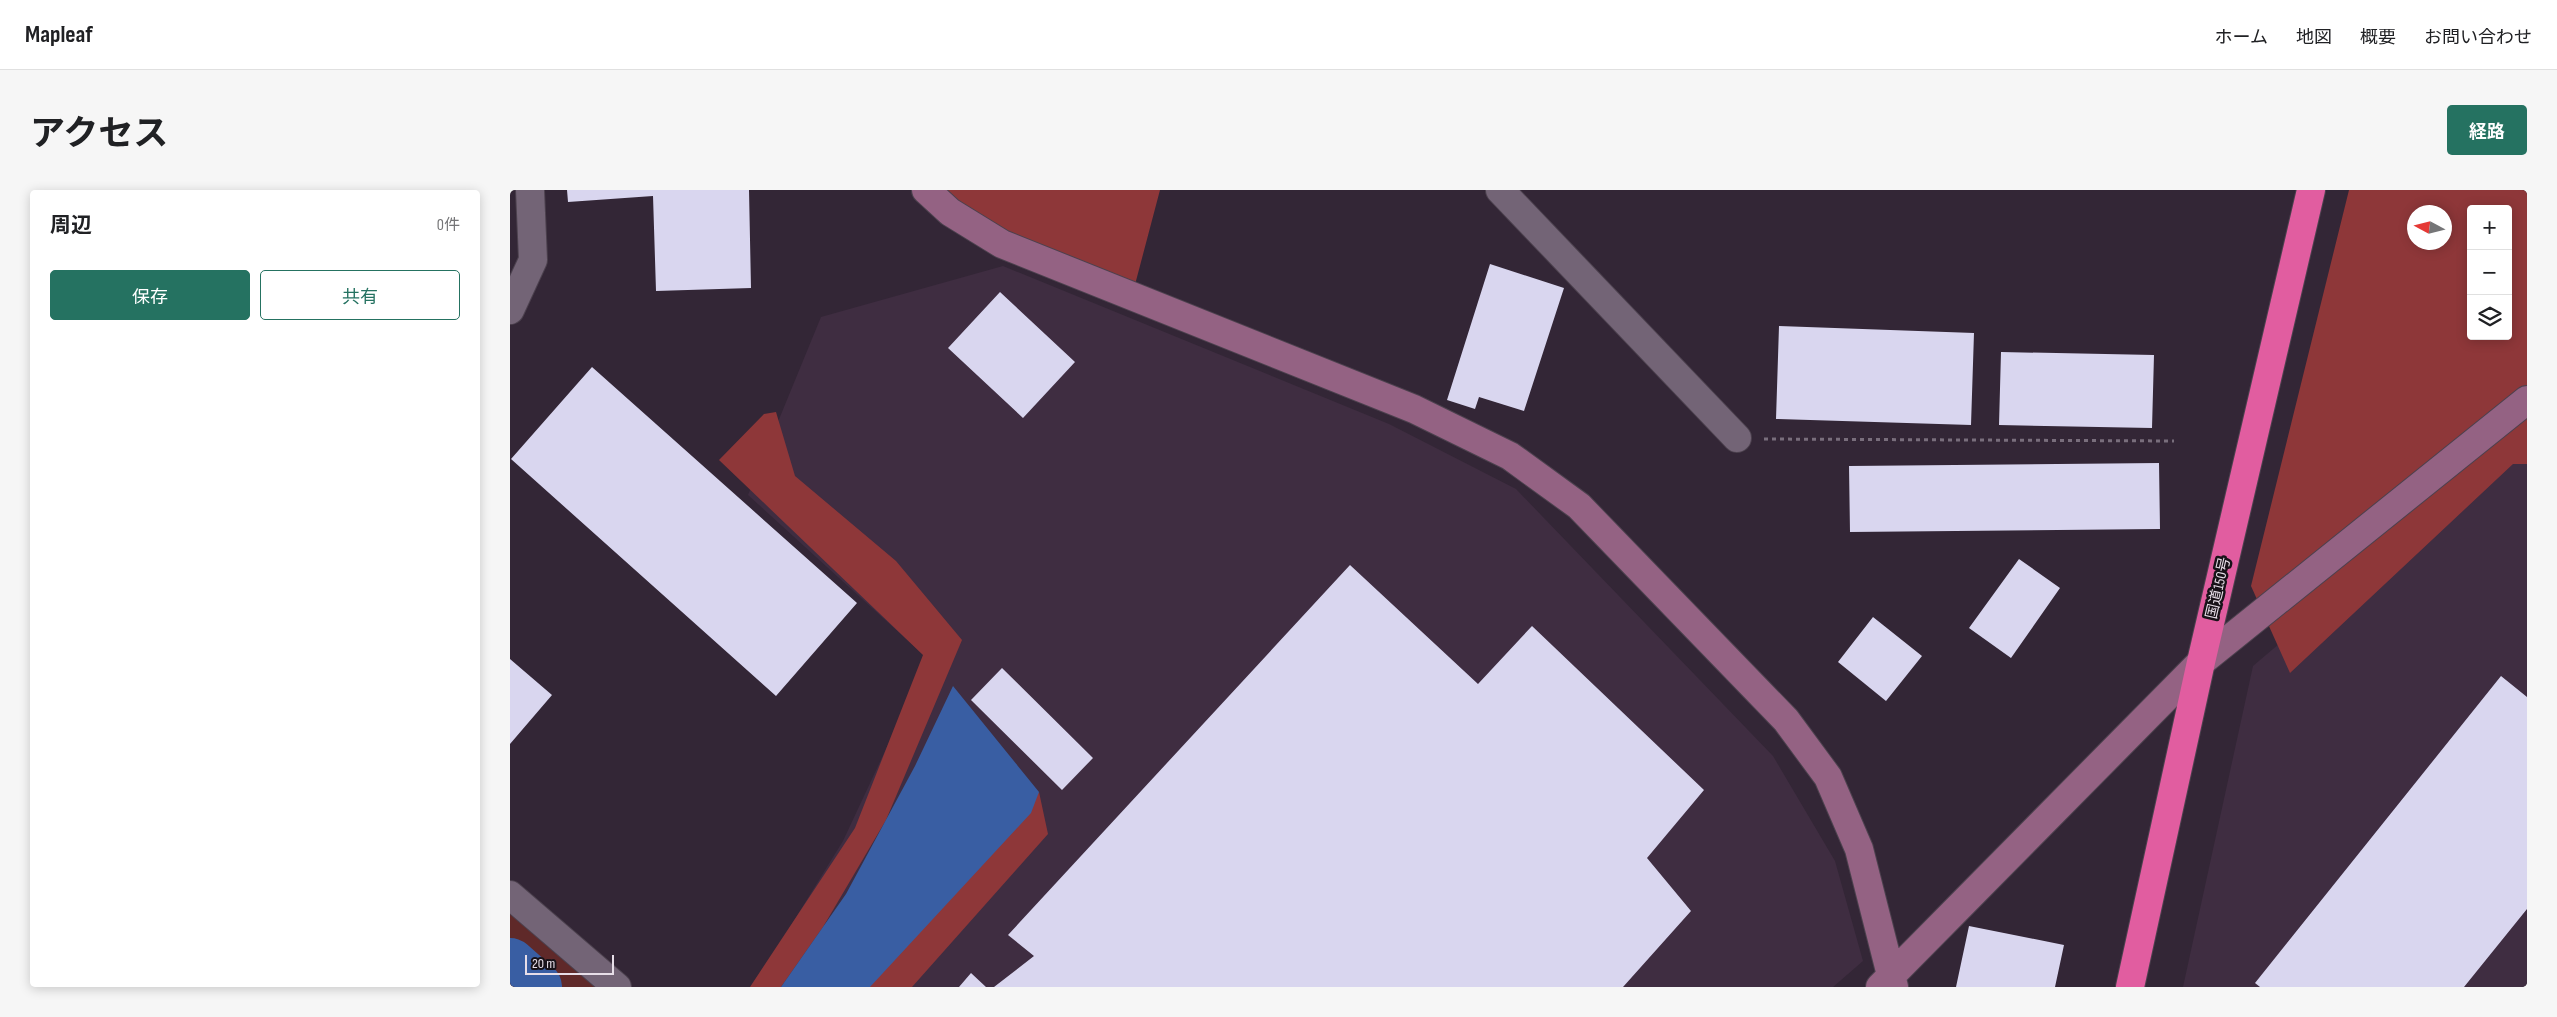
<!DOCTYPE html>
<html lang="ja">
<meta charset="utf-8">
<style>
:root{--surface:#fff;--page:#f6f6f6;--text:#202124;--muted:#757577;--line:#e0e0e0;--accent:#257261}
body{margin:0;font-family:"Sofia Sans Condensed","Noto Sans JP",sans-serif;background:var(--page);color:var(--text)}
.controls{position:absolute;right:15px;top:15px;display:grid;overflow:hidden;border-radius:5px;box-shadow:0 2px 12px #0003}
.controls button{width:45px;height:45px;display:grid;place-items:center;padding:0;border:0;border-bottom:1px solid var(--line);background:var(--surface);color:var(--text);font:25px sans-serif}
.compass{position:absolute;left:1897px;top:15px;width:45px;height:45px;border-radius:50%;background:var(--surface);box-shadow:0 2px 12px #0003;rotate:277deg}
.scale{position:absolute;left:15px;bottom:12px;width:89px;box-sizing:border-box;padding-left:5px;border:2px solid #e7dee8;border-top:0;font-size:14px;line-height:18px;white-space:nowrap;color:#e7dee8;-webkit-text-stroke:4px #181218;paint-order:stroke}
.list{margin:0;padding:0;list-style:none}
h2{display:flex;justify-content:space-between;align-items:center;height:65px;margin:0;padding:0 20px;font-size:21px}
h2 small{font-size:16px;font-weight:400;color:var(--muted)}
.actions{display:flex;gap:10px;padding:15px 20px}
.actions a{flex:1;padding:11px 0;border:1px solid var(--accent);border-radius:5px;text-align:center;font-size:18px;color:var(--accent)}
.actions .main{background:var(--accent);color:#fff}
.icon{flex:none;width:28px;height:28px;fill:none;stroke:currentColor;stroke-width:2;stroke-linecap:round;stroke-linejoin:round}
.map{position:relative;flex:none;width:2017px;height:797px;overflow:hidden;border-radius:5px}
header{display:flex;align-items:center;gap:30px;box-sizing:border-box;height:70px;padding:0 25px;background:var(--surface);border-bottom:1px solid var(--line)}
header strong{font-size:24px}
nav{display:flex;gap:28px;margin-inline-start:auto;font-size:18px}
.intro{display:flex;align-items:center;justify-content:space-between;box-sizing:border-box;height:120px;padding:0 30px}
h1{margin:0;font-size:35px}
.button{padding:12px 22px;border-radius:5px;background:var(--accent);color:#fff;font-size:18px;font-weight:700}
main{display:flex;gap:30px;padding:0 30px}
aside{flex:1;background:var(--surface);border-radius:5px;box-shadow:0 2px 12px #0003}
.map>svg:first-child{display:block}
.built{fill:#3f2d41}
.green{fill:#5f2929}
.forest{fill:#8e3739;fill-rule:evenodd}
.water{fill:#395ea3}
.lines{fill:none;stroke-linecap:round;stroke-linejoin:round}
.river{stroke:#395ea3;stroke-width:52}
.building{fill:#d9d6ef}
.street-casing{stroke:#4c414e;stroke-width:30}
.secondary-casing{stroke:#4c414e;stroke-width:30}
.highway-casing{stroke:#4c414e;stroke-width:30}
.path{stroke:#796e7c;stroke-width:3;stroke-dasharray:4 4;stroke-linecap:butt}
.street{stroke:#736476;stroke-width:28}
.secondary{stroke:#946283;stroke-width:28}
.highway{stroke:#e15da0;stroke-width:28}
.labels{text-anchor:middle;stroke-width:5;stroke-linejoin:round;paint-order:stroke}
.street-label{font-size:15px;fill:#e7dee8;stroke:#181218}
</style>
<header>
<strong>Mapleaf</strong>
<nav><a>ホーム</a><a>地図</a><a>概要</a><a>お問い合わせ</a></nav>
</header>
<div class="intro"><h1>アクセス</h1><a class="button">経路</a></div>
<main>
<aside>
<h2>周辺<small>0件</small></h2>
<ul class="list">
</ul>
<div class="actions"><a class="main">保存</a><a>共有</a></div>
</aside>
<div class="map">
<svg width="2017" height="797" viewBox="0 0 2017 797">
<rect width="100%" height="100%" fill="#332636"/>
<path class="built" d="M493,76l386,158 127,65 257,267 62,105 28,100 -30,26h-1080l90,-146 85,-182 -180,-164 73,-178z
M2017,243v554h-344l70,-321z"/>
<path class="green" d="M0,714l98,83h-98z"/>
<path class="forest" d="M416,0h234l-28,106z
M1839,0h178v274h-14l-223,209 -39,-87zM1961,19h37v127h-37zM1904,22h30v30h-30z
M266,222l19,64 101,85 66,79 -76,180 -63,107 -42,60h-31l105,-159 68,-173 -204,-195 45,-46z
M529,602l9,42 -136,153h-46z"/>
<path class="water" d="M443,496l86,106 -8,21 -161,174h-89l65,-93 69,-128z"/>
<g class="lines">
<path class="river" d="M0,774l26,23"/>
</g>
<path class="building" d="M57,0h182l2,98 -95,3 -3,-95 -85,6z
M980,74l74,24 -40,123 -45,-14 -4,12 -28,-9z
M490,102l75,70 -52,56 -75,-70z
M1269,136l195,7 -3,92 -195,-6z
M1491,162l153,3 -2,73 -153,-3z
M82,177l265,236 -81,93 -265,-237z
M1649,273l1,66 -310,3 -1,-66z
M1509,369l41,29 -49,70 -42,-30z
M840,375l128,119 54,-58 172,164 -57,68 44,53 -68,76h-629l40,-31 -26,-21z
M1363,427l49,39 -36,45 -48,-39z
M0,469l42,36 -42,49z
M492,478l91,90 -31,32 -91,-90z
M1991,486l26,21v212l-63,78h-204l-5,-4z
M1459,736l95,19 -9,42h-99z
M461,783l15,14h-27z"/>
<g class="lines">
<g class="street-casing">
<path id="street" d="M990,0l237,248
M0,120l23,-50 -3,-70
M0,705l107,92"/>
</g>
<g class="secondary-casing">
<path id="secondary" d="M416,0l24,22 52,32 412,165 96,47 69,50 207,214 42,57 31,72 35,138
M1370,797l321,-325 326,-262"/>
</g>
<g class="highway-casing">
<path id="highway" d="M1620,797l71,-325 110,-472"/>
</g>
<path class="path" d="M1254,249l410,2"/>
<use href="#street" class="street"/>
<use href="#secondary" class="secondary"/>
<use href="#highway" class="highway"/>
</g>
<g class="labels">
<g class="street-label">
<text transform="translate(1708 398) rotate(-77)" y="5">国道150号</text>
</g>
</g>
</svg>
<div class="controls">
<button>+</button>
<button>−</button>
<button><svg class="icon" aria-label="layers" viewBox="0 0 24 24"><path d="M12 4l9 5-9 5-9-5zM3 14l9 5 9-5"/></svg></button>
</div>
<svg class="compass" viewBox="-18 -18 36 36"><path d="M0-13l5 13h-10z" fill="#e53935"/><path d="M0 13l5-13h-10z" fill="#757577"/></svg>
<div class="scale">20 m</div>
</div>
</main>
